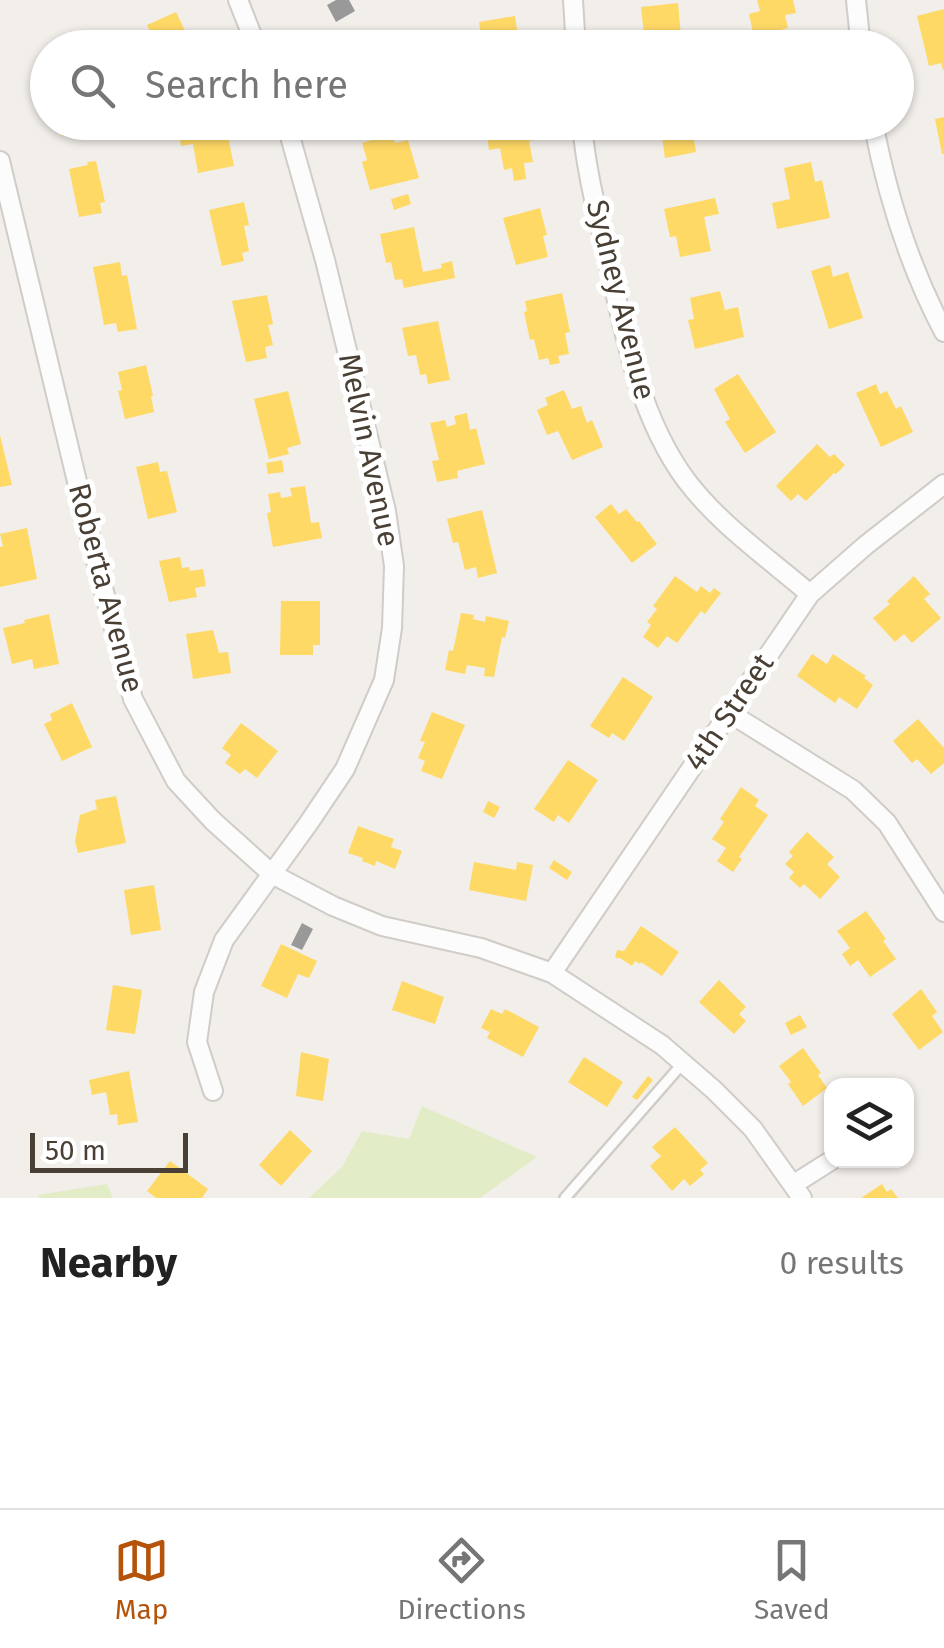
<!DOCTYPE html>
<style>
:root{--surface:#fff;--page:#f2f2f2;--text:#222;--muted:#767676;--line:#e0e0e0;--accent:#b45309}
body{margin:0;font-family:"Fira Sans",sans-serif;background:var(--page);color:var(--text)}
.controls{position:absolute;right:30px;bottom:30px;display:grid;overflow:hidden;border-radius:20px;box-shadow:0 2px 8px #0004}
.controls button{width:90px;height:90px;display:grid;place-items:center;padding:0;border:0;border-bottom:2px solid var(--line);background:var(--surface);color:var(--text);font:50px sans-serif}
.scale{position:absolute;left:30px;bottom:25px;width:158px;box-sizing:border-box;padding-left:10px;border:5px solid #493f35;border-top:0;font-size:28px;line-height:35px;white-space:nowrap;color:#493f35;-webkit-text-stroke:8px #fff;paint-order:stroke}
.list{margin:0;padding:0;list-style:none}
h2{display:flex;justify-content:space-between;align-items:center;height:130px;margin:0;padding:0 40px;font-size:42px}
h2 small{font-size:32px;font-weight:400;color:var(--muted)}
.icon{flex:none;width:55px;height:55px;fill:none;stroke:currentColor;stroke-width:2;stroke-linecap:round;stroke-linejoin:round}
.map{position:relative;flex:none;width:944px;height:1198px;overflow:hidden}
.search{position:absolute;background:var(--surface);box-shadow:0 2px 8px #0004;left:30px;right:30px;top:30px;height:110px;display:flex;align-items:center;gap:25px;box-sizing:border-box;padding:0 35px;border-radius:55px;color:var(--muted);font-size:38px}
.sheet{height:310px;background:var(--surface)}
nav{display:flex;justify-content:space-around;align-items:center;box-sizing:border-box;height:140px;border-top:2px solid var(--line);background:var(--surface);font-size:28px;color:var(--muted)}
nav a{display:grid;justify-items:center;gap:5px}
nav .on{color:var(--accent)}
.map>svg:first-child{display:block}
.green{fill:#e2edc7}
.homes{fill:#ffd966}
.industry{fill:#999}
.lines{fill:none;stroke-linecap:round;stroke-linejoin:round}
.service-casing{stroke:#d0ccc7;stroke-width:14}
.minor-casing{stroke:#d0ccc7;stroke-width:22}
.service{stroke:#fdfcfc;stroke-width:9}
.minor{stroke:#fdfcfc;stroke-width:18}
.labels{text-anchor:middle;stroke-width:10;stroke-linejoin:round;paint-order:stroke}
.street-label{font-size:30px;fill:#493f35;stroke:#fff}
</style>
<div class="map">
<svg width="944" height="1198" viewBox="0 0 944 1198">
<rect width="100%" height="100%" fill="#f2eeea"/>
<path class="green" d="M422,1106l115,51 -57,41h-171l33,-31 20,-36 47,8z
M107,1184l6,14h-74l-1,-3z"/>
<path class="homes" d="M757,0h36l3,13 -11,2 3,13 -24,6 -1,-4 -10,2 -4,-18 11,-3z
M678,3l4,45h-32l-1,-13h-5l-3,-28z
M944,9v61h-1l-2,-7 -12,3 -12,-50z
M176,12l12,25 -6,3 3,8h-27l-11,-23z
M515,16l4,27 -5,1 1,4h-32l-4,-26z
M365,38l1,3 12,-2 2,9h-40v-3l14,-2 -1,-3z
M944,117v37h-2l-7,-35z
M59,122h40l1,6 -38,8z
M177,122h48l9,44 -36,7 -5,-29 -12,2z
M492,122h39l3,18 -5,1 4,21 -9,1 2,16 -12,2 -2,-13 -8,2 -4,-22 -11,2 -2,-16 7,-1z
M652,122h39l5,30 -31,6 -3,-21 -7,2z
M773,122h35v3l-34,4z
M392,134l3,9 13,-3 11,38 -49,12 -8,-28 5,-2 -5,-17z
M96,161l9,41 -5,1 2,10 -23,4 -10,-48 19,-4 -1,-3z
M811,162l4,20 7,-2 8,38 -53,11 -5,-26 18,-4 -6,-31z
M408,194l3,10 -17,6 -3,-11z
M715,198l4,16 -15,3 7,34 -31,6 -4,-21 -6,1 -6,-28z
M244,202l5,23 -5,1 5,25 -7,2 2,8 -22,5 -13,-56z
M540,208l7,27 -4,1 5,21 -32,8 -13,-47z
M414,227l9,45 19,-4 -1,-4 11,-3 3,17 -51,10 -2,-9 -7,1 -4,-18 -5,1 -6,-29z
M120,262l2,14 5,-1 10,54 -19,3 -2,-9 -12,2 -11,-58z
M830,265l3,12 15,-5 15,46 -34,11 -18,-58z
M720,291l5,19 13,-3 6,30 -49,12 -7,-29 6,-1 -4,-21z
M562,293l8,39 -5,1 4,21 -11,2 2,7 -10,2 -2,-7 -9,2 -5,-21 -4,1 -6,-28 3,-1 -2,-10z
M267,295l6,29 -5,1 5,20 -8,2 2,11 -21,4 -14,-61z
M438,321l12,59 -22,4 -2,-10 -6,1 -4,-20 -8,1 -6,-28z
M146,365l7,31h-2l3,16 -29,7 -7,-28 4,-1 -4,-18z
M738,374l38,58 -31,21 -20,-31 5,-3 -16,-30z
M876,384l4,10 7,-3 9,18 5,-3 12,26 -32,15 -25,-54z
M564,390l8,19 9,-3 6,17 5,-3 11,27 -31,13 -14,-29 -11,4 -10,-25 11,-5 -3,-7z
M288,391l13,53 -14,4 2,6 -20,5 -15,-60z
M467,413l3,17 6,-2 9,36 -28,7 1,7 -21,4 -5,-21 7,-1 -9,-37 15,-3 2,7 9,-3 -2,-8z
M0,435l12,50 -12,2z
M817,444l13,13 4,-3 11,11 -9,9 -2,-1 -28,28 -8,-7 -7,7 -15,-15z
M282,460l2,12 -16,2 -2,-11z
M158,462l2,10 7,-1 10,41 -29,7 -12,-52z
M305,486l6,37 8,-1 3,16 -49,9 -6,-34 4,-1 -3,-18 12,-2 1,6 11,-2 -2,-8z
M611,504l8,10 7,-5 11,13 2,-1 18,23 -25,19 -37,-46z
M482,510l15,63 -19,5 -2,-11 -11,3 -7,-28 -5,1 -6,-24z
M27,528l10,51 -37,8v-40l3,-1 -3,-12z
M180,557l2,11 7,-1 1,4 13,-2 3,17 -11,2 2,9 -28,5 -10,-41z
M675,576l22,16 4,-6 9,7 4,-5 7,5 -16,21 -4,-3 -24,32 -10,-7 -9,12 -15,-11 8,-12 -4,-3 10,-13 -4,-3z
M914,576l16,18 -6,5 17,19 -29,25 -8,-9 -9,8 -22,-24 17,-14 -3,-3z
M281,601h39v44h-7v10h-33z
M461,613l13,2 -1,4 12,3 1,-6 23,5 -4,17 -3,-1 -8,40 -10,-1 1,-8 -18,-3 -2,9 -20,-4 4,-20 4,1z
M49,614l10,50 -25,5 -2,-10 -20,5 -9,-36 22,-5 -1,-3z
M213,630l6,23 9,-1 3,21 -38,6 -7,-45z
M812,654l15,10 6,-10 33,22 -2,2 9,7 -16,24 -18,-12 -4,6 -38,-27z
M623,677l30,20 -29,44 -12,-8 -3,5 -19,-12z
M72,703l20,44 -30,14 -18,-37 8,-4 -2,-6z
M432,712l33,13 -23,54 -21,-8 4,-10 -7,-3 7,-16 -5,-1z
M918,719l26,29v15l-13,11 -14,-15 -5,4 -19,-22z
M241,723l37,28 -21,27 -12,-9 -5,5 -15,-11 6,-8 -9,-7z
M568,760l30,20 -29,43 -11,-8 -4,7 -20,-13z
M741,787l18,13 -4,6 13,9 -29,42 3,2 -9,13 -16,-11 9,-13 -14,-9 12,-17 -4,-3z
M116,796l10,47 -48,10 -3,-12 5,-26 17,-6 -2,-9z
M488,801l12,6 -6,11 -11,-6z
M358,826l36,13 -3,8 11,4 -7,18 -19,-8 -1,5 -13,-5 1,-3 -15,-5z
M807,832l27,25 -7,7 13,13 -20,22 -16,-15 -4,4 -11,-10 5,-6 -9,-8 8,-8 -4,-4z
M554,860l18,12 -5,8 -18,-12z
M474,862l42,8 1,-8 16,3 -7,36 -57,-11z
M154,885l7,45 -30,5 -7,-45z
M866,911l20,28 -3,2 13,18 -26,18 -12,-17 -8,6 -8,-12 8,-6 -13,-17z
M641,926l38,26 -17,24 -21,-14 -1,2 -5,-3 -3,5 -12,-8h-5l2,-8 7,1z
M281,944l36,17 -8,17 -11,-4 -11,24 -26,-12z
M719,980l27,27 -7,7 7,7 -12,13 -35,-32z
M402,981l42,16 -9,27 -43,-14z
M113,985l29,5 -7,44 -29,-4z
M921,989l16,23 -5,4 11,16 -24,18 -27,-36z
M491,1009l11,5 3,-5 34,18 -16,30 -36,-19 3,-6 -9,-4z
M800,1015l7,12 -16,8 -6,-12z
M803,1048l18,25 -3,2 9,13 -24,18 -15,-22 3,-2 -12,-16z
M301,1052l28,7 -6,42 -27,-5z
M584,1057l39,25 -16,25 -39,-25z
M129,1071l9,51 -20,3 -1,-11 -7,1 -4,-23 -14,3 -3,-15z
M648,1076l5,4 -16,20 -5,-3z
M675,1127l33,36 -8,7 4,4 -14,12 -6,-7 -12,12 -22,-25 11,-10 -9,-9z
M290,1130l22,21 -31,35 -22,-21z
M170,1161l38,28 -6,9h-46l-9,-7z
M882,1184l5,8 4,-3 7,9h-37z"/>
<path class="industry" d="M336,0h13l6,11 -19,11 -9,-17z
M302,923l11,6 -11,21 -11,-5z"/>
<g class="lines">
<g class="service-casing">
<path id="service" d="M565,1198l118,-135"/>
</g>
<g class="minor-casing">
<path id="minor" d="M238,0l19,48
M573,0l3,48
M856,0l5,48
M582,122c3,44 14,86 24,128 17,78 32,165 80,230 33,44 82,78 124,114
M873,122c14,73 36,144 71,210
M0,161l99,412 34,126 43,82 37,40 59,53 61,32 49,20 99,22 71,25 110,72 52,45 39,39 49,69
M728,712l125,78 34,33 57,89
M552,973l258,-379 56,-49 78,-61
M213,1091l-16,-49 7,-50 20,-52 84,-116 37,-55 39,-89 8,-52 2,-62 -8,-55 -61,-251 -39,-138
M794,1184l38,-24"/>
</g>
<use href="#service" class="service"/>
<use href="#minor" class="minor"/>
</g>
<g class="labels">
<g class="street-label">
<text transform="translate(621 300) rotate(76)" y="10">Sydney Avenue</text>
<text transform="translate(369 450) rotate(78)" y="10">Melvin Avenue</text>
<text transform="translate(106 588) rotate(75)" y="10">Roberta Avenue</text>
<text transform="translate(729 712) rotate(-56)" y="10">4th Street</text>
</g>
</g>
</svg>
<div class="controls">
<button><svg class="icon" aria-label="layers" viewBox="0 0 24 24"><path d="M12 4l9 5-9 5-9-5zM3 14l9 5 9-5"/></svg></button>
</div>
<div class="scale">50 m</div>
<div class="search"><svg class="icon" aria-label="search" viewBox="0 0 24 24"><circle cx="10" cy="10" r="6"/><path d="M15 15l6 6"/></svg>Search here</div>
</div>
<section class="sheet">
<h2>Nearby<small>0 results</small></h2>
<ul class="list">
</ul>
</section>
<nav>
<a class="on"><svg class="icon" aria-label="map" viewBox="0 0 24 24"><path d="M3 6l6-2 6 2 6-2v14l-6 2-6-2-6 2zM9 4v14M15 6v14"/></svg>Map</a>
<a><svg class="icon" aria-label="directions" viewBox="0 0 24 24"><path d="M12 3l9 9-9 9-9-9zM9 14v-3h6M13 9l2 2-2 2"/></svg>Directions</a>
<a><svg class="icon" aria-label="saved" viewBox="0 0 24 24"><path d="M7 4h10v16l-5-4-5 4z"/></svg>Saved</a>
</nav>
